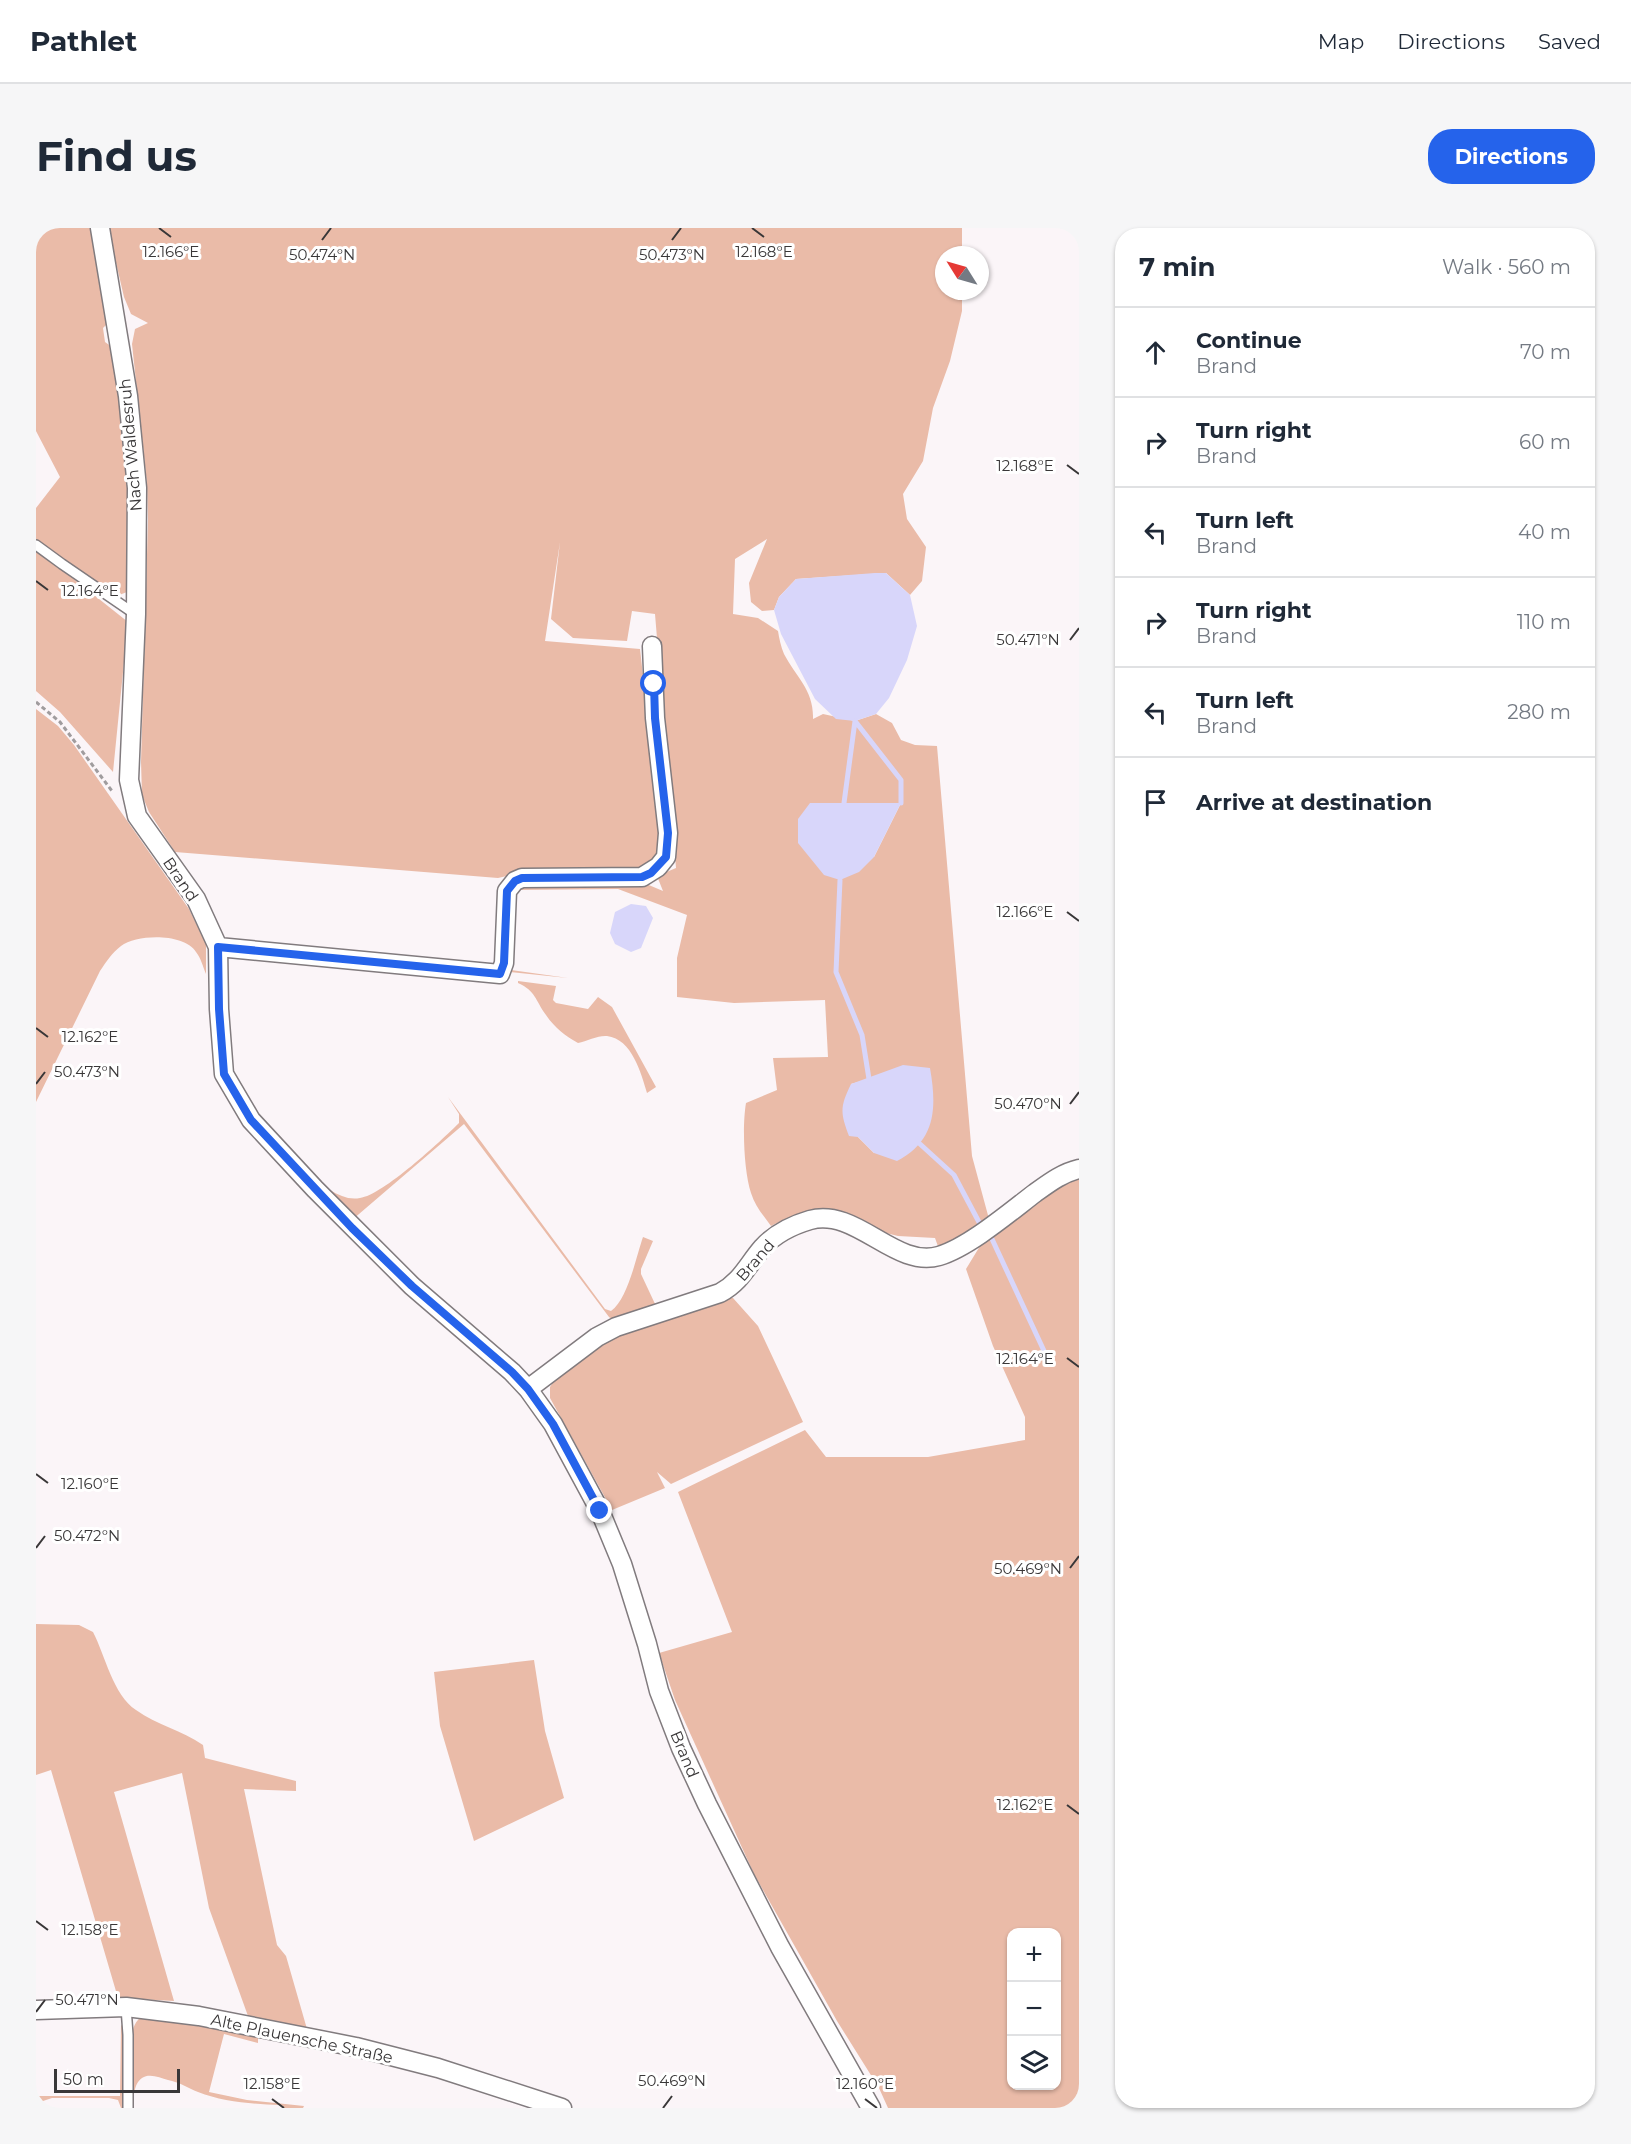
<!DOCTYPE html>
<meta charset="utf-8">
<style>
:root{--surface:#fff;--page:#f6f6f7;--text:#1f2937;--muted:#747a83;--line:#e0e1e3;--accent:#2563eb}
body{margin:0;font-family:Montserrat,sans-serif;background:var(--page);color:var(--text)}
.controls{position:absolute;right:18px;bottom:18px;display:grid;overflow:hidden;border-radius:12px;box-shadow:0 2px 4px #0004}
.controls button{width:54px;height:54px;display:grid;place-items:center;padding:0;border:0;border-bottom:2px solid var(--line);background:var(--surface);color:var(--text);font:30px sans-serif}
.compass{position:absolute;left:899px;top:18px;width:54px;height:54px;border-radius:50%;background:var(--surface);box-shadow:0 2px 4px #0004;rotate:307deg}
.scale{position:absolute;left:18px;bottom:15px;width:126px;box-sizing:border-box;padding-left:6px;border:3px solid #393738;border-top:0;font-size:16px;line-height:21px;white-space:nowrap;color:#393738;-webkit-text-stroke:4px #fff;paint-order:stroke}
.stop{position:absolute;width:18px;height:18px;margin:-14px;border:4px solid #2563eb;border-radius:50%;background:#fff}
.stop.end{background:#2563eb;border-color:#fff;box-shadow:0 2px 6px #0008}
.list{margin:0;padding:0;list-style:none}
h2{display:flex;justify-content:space-between;align-items:center;height:78px;margin:0;padding:0 24px;font-size:26px}
h2 small{font-size:20px;font-weight:400;color:var(--muted)}
.list li{display:grid;grid-template-columns:39px 1fr auto;gap:18px;align-items:center;box-sizing:border-box;height:90px;padding:0 24px;border-top:2px solid var(--line)}
.list b{display:block;font-size:22px;white-space:nowrap}
.list p{margin:0;font-size:20px;white-space:nowrap;color:var(--muted)}
.list em{font-size:20px;font-style:normal;color:var(--muted)}
.icon{flex:none;width:33px;height:33px;fill:none;stroke:currentColor;stroke-width:2;stroke-linecap:round;stroke-linejoin:round}
.map{position:relative;flex:none;width:1043px;height:1880px;overflow:hidden;border-radius:24px}
header{display:flex;align-items:center;gap:36px;box-sizing:border-box;height:84px;padding:0 30px;background:var(--surface);border-bottom:2px solid var(--line)}
header strong{font-size:28px}
nav{display:flex;gap:33px;margin-inline-start:auto;font-size:21px}
.intro{display:flex;align-items:center;justify-content:space-between;box-sizing:border-box;height:144px;padding:0 36px}
h1{margin:0;font-size:42px}
.button{padding:15px 27px;border-radius:24px;background:var(--accent);color:#fff;font-size:21px;font-weight:700}
main{display:flex;gap:36px;padding:0 36px}
aside{flex:1;background:var(--surface);border-radius:24px;box-shadow:0 2px 4px #0004}
.map>svg:first-child{display:block}
.green{fill:#eabba8;fill-rule:evenodd}
.water{fill:#d8d6fa}
.lines{fill:none;stroke-linecap:round;stroke-linejoin:round}
.stream{stroke:#d8d6fa;stroke-width:5}
.service-casing{stroke:#817b7e;stroke-width:12}
.minor-casing{stroke:#817b7e;stroke-width:21}
.path{stroke:#a09c9e;stroke-width:3;stroke-dasharray:4.5 3;stroke-linecap:butt}
.service{stroke:#fff;stroke-width:9}
.minor{stroke:#fff;stroke-width:18}
.route{stroke:#2563eb;stroke-width:8}
.ticks{fill:none;stroke:#393738;stroke-width:2}
.labels{text-anchor:middle;stroke-width:6;stroke-linejoin:round;paint-order:stroke}
.street-label{font-size:16px;fill:#393738;stroke:#fff}
.ticks-label{font-size:15px;text-anchor:middle;fill:#393738;stroke:#fff;stroke-width:6;stroke-linejoin:round;paint-order:stroke}
</style>
<header>
<strong>Pathlet</strong>
<nav><a>Map</a><a>Directions</a><a>Saved</a></nav>
</header>
<div class="intro"><h1>Find us</h1><a class="button">Directions</a></div>
<main>
<div class="map">
<svg width="1043" height="1880" viewBox="0 0 1043 1880">
<rect width="100%" height="100%" fill="#fbf5f8"/>
<path class="green" d="M10,0h50l11,96 -4,4 2,14 7,5 17,126 -2,119 -13,5 -78,-55v-34l24,-31 -24,-46v-201z
M72,0h854v27h-18v36h18v20l-12,50 -17,47 -10,53 -20,33 4,25 19,28 -4,34 -12,14 -24,-22 -90,6 -17,18 -5,13 -12,1 -11,-9 -2,-19 18,-44 -32,20 -2,55 25,4 20,13c1,7 3,16 6,23 12,23 30,36 29,65l10,-5 32,7 21,-7 16,9 9,17 14,5 22,1 35,410 17,63 -50,30 -4,-11 -37,-2 -24,-6 -89,-11 -14,7c-8,-11 -16,-20 -20,-33 -7,-21 -9,-67 -5,-90l31,-13 -4,-32 55,-1 -3,-57 -91,3 -57,-6v-39l10,-43 -69,-26 -101,1 -6,80 57,8 -58,-6 2,-75 7,-13 125,-1 19,8 -6,-15 19,-8 -21,-254 -23,-3 -5,30 -54,-3 -22,-19 9,-77 -15,99 95,8 23,205 -13,16 -125,2 -27,6 -323,-26 -26,-40 -7,-17 -1,-33 7,-242 -1,-36 -15,-140 3,-15 13,-6 -17,-9 -7,-17zM774,575h91l-27,54zM833,851l5,74 -16,-16 -7,-53z
M0,321l92,73 -15,150 -53,-60 -24,-21z
M0,481l22,17 16,19 115,164 17,35v30c-3,-7 -5,-16 -10,-22 -12,-19 -59,-18 -75,-6 -9,7 -15,16 -21,25l-64,131z
M482,753l38,5 -3,14 3,3 32,6 10,-12 14,10 44,80 -9,6c-6,-20 -15,-54 -40,-57 -8,-1 -20,5 -29,7 -13,-7 -24,-16 -32,-28 -11,-15 -10,-24 -28,-32z
M412,869l157,212 6,2c17,-12 25,-54 32,-74l10,4 -12,28v5l15,32 -43,14 -4,-3 -145,-193 -112,96 -26,-26 4,-4c10,6 19,10 30,8 23,-3 81,-57 99,-75v-9z
M1043,949v931h-191l-9,-20 -42,-67 -83,-147 -79,-174 -16,-47 73,-21 -54,-140 127,-62 21,27h102l97,-17v-23l-32,-71 -27,-77 25,-41 60,-41zM975,1704h45v154h-45z
M691,1069l6,1 25,28 45,96 -132,62 -14,-12 8,16 -53,22 -62,-112v-11l7,-11 69,-49z
M0,1396l43,1 14,7c12,23 20,63 43,78 21,15 45,20 67,35l2,13 91,23v10l-52,-2 33,156 9,11 21,73 -59,-13 -39,-108 -27,-135 -68,19 60,209 -56,-3 -67,-228 -15,5z
M498,1432l11,71 19,67 -90,43 -34,-115 -6,-54z
M110,1787l112,22v6l-34,-9 -15,58 38,8 57,6 -1,2h-19l-4,-3c-27,-1 -57,-3 -82,-13 -10,-4 -19,-10 -30,-12 -8,-2 -18,-7 -26,-2 -9,6 -8,21 -10,30h-2c1,-9 3,-19 4,-28 0,-18 -11,-58 12,-65z
M85,1797l3,2 -1,81h-2l-3,-8 -9,-2h-57l-12,4 -4,6v-12h84z"/>
<path class="water" d="M839,345h11l24,22 7,31 -10,34 -18,38 -13,16 -21,7 -19,-2 -21,-20 -34,-65 -7,-24 5,-13 17,-18z
M774,575h91l-27,54 -15,15 -19,8 -16,-5 -26,-32v-24z
M595,676l15,2 7,12 -12,30 -10,4 -16,-8 -5,-11 5,-21z
M867,837l27,3c7,40 6,73 -33,93l-23,-8 -16,-16 -9,-1c-9,-24 -9,-29 2,-52z"/>
<g class="lines">
<path class="stream" d="M819,493l46,59v23
M808,575l11,-82
M804,652l-4,92 26,63 7,44
M884,916l34,31 26,49
M956,1011l53,114"/>
<g class="service-casing">
<path id="service" d="M0,317l26,19 73,50
M90,1779l2,28v73"/>
</g>
<g class="minor-casing">
<path id="minor" d="M64,0l28,168 9,92 -1,126 -7,166 8,36 59,83 22,48 1,62 5,65 27,46 64,69 97,97 100,86 16,17 25,35 47,87 22,53 25,80 12,47 22,57 26,56 73,143 91,161
M182,719l282,27 4,-11 3,-72 8,-10 7,-3 120,-1 16,-10 8,-10 2,-24 -13,-115 -3,-72
M492,1161l69,-52 19,-10 104,-34c21,-11 28,-29 43,-46 12,-13 30,-22 47,-27 46,-13 85,49 129,36 30,-9 71,-44 96,-63 14,-10 27,-20 44,-24
M0,1782l90,-3 73,9 157,31 82,21 124,40"/>
</g>
<path class="path" d="M0,474l24,20 52,69"/>
<use href="#service" class="service"/>
<use href="#minor" class="minor"/>
</g>
<g class="lines">
<path class="route" d="M564,1283l-47,-87 -25,-35 -16,-17 -100,-86 -60,-58 -101,-108 -27,-46 -5,-65 -1,-62 282,27 4,-11 3,-72 8,-10 7,-3 120,-1 9,-4 15,-16 2,-24 -13,-115 -1,-34"/>
</g>
<path class="ticks" d="M123,0l12,9M716,0l12,9M286,12l9,-12M636,12l9,-12M1031,237l12,9M0,353l12,9M1034,412l9,-12M1031,684l12,9M0,800l12,9M0,856l9,-12M1034,876l9,-12M1031,1130l12,9M0,1246l12,9M0,1320l9,-12M1034,1340l9,-12M1031,1577l12,9M0,1693l12,9M0,1784l9,-12M236,1871l12,9M829,1871l12,9M627,1880l9,-12"/>
<g class="labels">
<g class="street-label">
<text transform="translate(94 217) rotate(-95)" y="6">Nach Waldesruh</text>
<text transform="translate(145 651) rotate(56)" y="6">Brand</text>
<text transform="translate(719 1032) rotate(-49)" y="6">Brand</text>
<text transform="translate(649 1526) rotate(67)" y="6">Brand</text>
<text transform="translate(266 1810) rotate(12)" y="6">Alte Plauensche Straße</text>
</g>
</g>
<g class="ticks-label">
<text x="135" y="29">12.166°E</text>
<text x="728" y="29">12.168°E</text>
<text x="286" y="32">50.474°N</text>
<text x="636" y="32">50.473°N</text>
<text x="989" y="243">12.168°E</text>
<text x="54" y="368">12.164°E</text>
<text x="992" y="417">50.471°N</text>
<text x="989" y="689">12.166°E</text>
<text x="54" y="814">12.162°E</text>
<text x="51" y="849">50.473°N</text>
<text x="992" y="881">50.470°N</text>
<text x="989" y="1136">12.164°E</text>
<text x="54" y="1261">12.160°E</text>
<text x="51" y="1313">50.472°N</text>
<text x="992" y="1346">50.469°N</text>
<text x="989" y="1582">12.162°E</text>
<text x="54" y="1707">12.158°E</text>
<text x="51" y="1777">50.471°N</text>
<text x="636" y="1858">50.469°N</text>
<text x="236" y="1861">12.158°E</text>
<text x="829" y="1861">12.160°E</text>
</g>
</svg>
<div class="controls">
<button>+</button>
<button>−</button>
<button><svg class="icon" aria-label="layers" viewBox="0 0 24 24"><path d="M12 4l9 5-9 5-9-5zM3 14l9 5 9-5"/></svg></button>
</div>
<svg class="compass" viewBox="-18 -18 36 36"><path d="M0-13l5 13h-10z" fill="#e53935"/><path d="M0 13l5-13h-10z" fill="#747a83"/></svg>
<div class="scale">50 m</div>
<div class="stop" style="left:618px;top:456px"></div>
<div class="stop end" style="left:564px;top:1283px"></div>
</div>
<aside>
<h2>7 min<small>Walk · 560 m</small></h2>
<ul class="list">
<li><svg class="icon" aria-label="ahead" viewBox="0 0 24 24"><path d="M12 20V5M6 11l6-6 6 6"/></svg><div><b>Continue</b><p>Brand</p></div><em>70 m</em></li>
<li><svg class="icon" aria-label="right" viewBox="0 0 24 24"><path d="M7 20v-9h11M14 6l5 5-5 5"/></svg><div><b>Turn right</b><p>Brand</p></div><em>60 m</em></li>
<li><svg class="icon" aria-label="left" viewBox="0 0 24 24"><path d="M17 20v-9H6M10 6l-5 5 5 5"/></svg><div><b>Turn left</b><p>Brand</p></div><em>40 m</em></li>
<li><svg class="icon" aria-label="right" viewBox="0 0 24 24"><path d="M7 20v-9h11M14 6l5 5-5 5"/></svg><div><b>Turn right</b><p>Brand</p></div><em>110 m</em></li>
<li><svg class="icon" aria-label="left" viewBox="0 0 24 24"><path d="M17 20v-9H6M10 6l-5 5 5 5"/></svg><div><b>Turn left</b><p>Brand</p></div><em>280 m</em></li>
<li><svg class="icon" aria-label="arrive" viewBox="0 0 24 24"><path d="M6 21V4h12l-3 4 3 4H6"/></svg><div><b>Arrive at destination</b></div></li>
</ul>
</aside>
</main>
